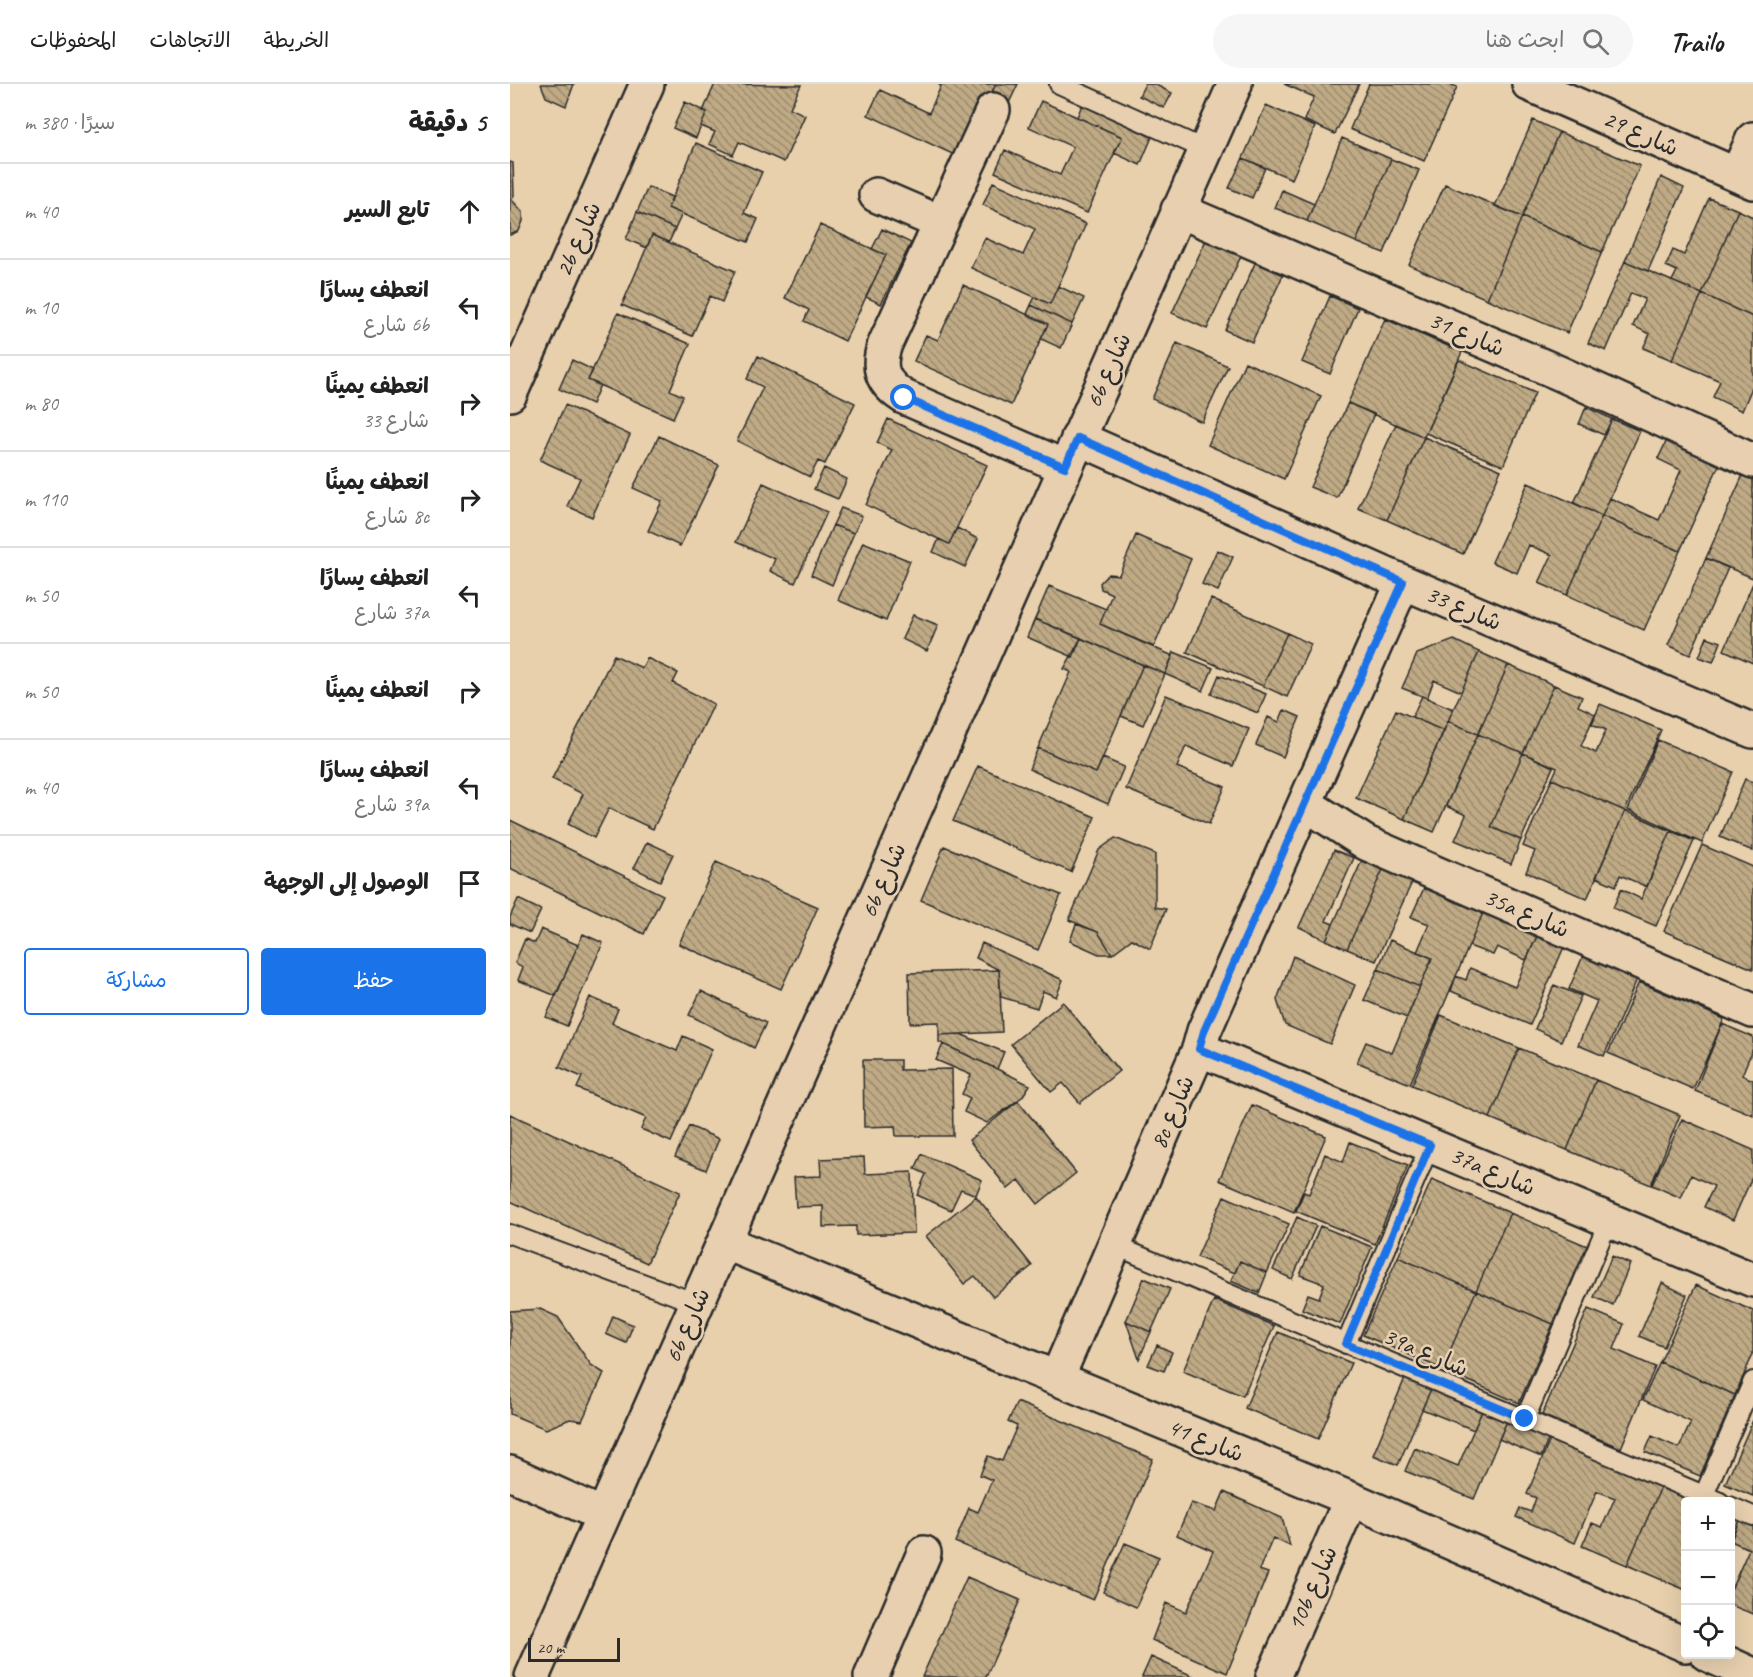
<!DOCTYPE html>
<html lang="ar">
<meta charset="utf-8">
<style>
:root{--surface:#fff;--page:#f6f6f6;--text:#222;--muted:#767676;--line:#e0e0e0;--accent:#1a73e8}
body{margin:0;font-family:Caveat,"Playpen Sans Arabic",sans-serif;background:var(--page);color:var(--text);direction:rtl}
.controls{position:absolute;right:18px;bottom:18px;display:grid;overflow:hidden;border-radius:6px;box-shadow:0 6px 24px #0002}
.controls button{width:54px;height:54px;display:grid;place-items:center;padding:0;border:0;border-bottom:2px solid var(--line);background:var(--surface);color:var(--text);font:30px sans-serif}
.scale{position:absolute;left:18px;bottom:15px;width:92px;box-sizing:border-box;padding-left:6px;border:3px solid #2b2b2b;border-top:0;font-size:16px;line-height:21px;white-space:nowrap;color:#2b2b2b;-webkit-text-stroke:4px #e7cfaf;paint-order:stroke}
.stop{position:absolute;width:18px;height:18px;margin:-14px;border:4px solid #1a73e8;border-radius:50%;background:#fff}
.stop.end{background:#1a73e8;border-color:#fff;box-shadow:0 2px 6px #0008}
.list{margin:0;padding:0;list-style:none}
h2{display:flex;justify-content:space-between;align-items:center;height:78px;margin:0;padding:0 24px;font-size:26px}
h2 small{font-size:20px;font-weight:400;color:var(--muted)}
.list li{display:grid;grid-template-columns:39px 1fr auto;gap:18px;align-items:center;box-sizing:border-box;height:96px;padding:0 24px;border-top:2px solid var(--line)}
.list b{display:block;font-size:22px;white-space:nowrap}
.list p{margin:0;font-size:20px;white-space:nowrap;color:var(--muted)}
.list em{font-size:20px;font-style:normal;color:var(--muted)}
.actions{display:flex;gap:12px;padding:18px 24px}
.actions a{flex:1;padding:14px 0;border:2px solid var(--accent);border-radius:6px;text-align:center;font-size:21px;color:var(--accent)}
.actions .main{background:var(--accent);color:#fff}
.icon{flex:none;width:33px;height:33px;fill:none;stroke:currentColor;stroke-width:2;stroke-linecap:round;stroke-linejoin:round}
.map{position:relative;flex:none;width:1243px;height:1593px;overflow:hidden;direction:ltr}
header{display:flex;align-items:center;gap:36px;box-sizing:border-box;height:84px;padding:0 30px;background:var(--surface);border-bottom:2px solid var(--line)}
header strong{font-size:28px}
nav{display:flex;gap:33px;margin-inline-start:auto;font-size:21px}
.search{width:420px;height:54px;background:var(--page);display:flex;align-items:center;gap:15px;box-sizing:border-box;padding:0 21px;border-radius:33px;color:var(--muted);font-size:22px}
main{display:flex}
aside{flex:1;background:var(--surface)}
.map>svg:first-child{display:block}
.building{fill:url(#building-back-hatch);stroke:#2b2b2b;stroke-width:1.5}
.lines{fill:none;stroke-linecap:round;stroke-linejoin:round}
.service-casing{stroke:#2b2b2b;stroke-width:22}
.minor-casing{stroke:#2b2b2b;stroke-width:38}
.service{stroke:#e7cfaf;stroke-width:18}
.minor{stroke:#e7cfaf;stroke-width:33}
.route{stroke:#1a73e8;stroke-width:8}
.labels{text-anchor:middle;stroke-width:5;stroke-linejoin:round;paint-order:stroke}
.street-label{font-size:24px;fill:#2b2b2b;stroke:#e7cfaf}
</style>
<header>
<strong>Trailo</strong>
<div class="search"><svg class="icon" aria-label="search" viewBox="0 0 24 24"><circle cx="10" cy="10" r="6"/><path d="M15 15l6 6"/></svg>ابحث هنا</div>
<nav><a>الخريطة</a><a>الاتجاهات</a><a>المحفوظات</a></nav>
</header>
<main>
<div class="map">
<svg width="1243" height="1593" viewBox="0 0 1243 1593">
<defs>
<pattern id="building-back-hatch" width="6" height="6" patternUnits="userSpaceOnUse" patternTransform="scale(1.5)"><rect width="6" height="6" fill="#bfaa85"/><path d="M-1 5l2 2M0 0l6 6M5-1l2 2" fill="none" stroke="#9b8b6d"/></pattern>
</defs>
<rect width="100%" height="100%" fill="#e8d0ac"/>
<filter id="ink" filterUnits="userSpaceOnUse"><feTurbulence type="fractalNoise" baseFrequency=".0167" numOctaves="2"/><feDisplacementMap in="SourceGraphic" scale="12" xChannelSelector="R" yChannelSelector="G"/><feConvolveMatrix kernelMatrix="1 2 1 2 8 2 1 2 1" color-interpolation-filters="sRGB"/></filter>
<g filter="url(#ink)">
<path class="building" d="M31,0h33l-8,22 -20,-9z
M205,0l86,1 -11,23 15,7 -21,47 -45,-20 -6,13 -24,-11 6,-12 -14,-6 6,-14 -4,-1z
M428,0h58l-35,74 -93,-43 12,-25 49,23 12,-27z
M486,0h22l-9,19 -18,-9z
M635,0h9l18,9 -8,15 -25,-12z
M774,0h75l-24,50 -31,-14 10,-23z
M859,0h80l8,3 -33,74 -74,-32z
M531,17l81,36 -35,76 -92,-41 10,-22 55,25 13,-28 -44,-20z
M175,18l22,10 -11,26 -23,-10z
M572,21l70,32 -12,28 -26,-12 8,-16 -45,-20z
M756,21l49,22 -23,52 -49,-21z
M1023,36l26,12 -37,85 -27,-11z
M1049,48l81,34 -38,86 -80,-35z
M832,54l49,21 -35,83 -49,-21z
M186,59l66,29 -18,41 14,6 -10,23 -80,-34z
M733,74l22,10 -13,30 -23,-10z
M881,75l28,11 -35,83 -28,-11z
M0,78l3,1 1,32 -2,5 11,12v9l-4,10 -9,4z
M1151,93l23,11 -36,83 -23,-10z
M483,98l93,42 -36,80 -79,-36 14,-30 38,17 12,-26 -52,-24z
M935,100l77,33 -35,82 -78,-34z
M138,103l24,10 -4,11 14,6 -7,15 -38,-17z
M772,106l32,14 -7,17 -32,-13z
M1199,114l29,12 -36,84 -30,-13 5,-10 -11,-5 7,-16 11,5z
M1228,126l15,7v100l-51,-23z
M127,128l38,17 -6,13 -17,-7 -5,13 -21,-9z
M1012,133l80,35 -35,81 -80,-34z
M310,141l66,30 -41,86 -41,-20 5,-11 -24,-12z
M372,145l29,14 -30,61 -15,-7 20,-42 -14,-6z
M142,151l83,36 -13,31 -12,-6 -18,40 -70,-31z
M697,154l35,16 -35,75 -35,-16z
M746,177l28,12 -32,69 -27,-12z
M1115,177l77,33 -30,66 -29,-12 7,-14 -17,-8 12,-27 -14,-6 -25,58 -18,-8z
M453,201l85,39 -37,81 -97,-44 12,-26 12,5z
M548,202l26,12 -12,26 -41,-19 4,-8 15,7z
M1192,210l51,23v68l-11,26 -29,-14 7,-16 -48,-21z
M820,212l28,12 -28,66 -28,-12z
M521,221l41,19 -11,24 -20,-9 7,-15 -21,-10z
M108,229l72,31 -20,46 13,6 -10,22 -85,-38z
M875,235l77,33 -38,85 -76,-34z
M667,259l51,23 -26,56 -50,-23z
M248,272l97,47 -30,61 -7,-3 -8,16 -73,-36 26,-54 -16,-8z
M62,276l21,10 -5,10 12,5 -8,19 -33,-15z
M949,276l76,33 -32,73 -77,-33z
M735,278l76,34 -37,83 -76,-34z
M838,319l26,11 -37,84 -27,-11z
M55,321l65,30 -38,82 -25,-11 13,-28 -40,-18z
M1076,323l26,12 -8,16 -25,-11z
M378,335l99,46 -38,79 -83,-39 26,-55 -15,-7z
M1102,335l28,12 -38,85 -28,-13z
M886,340l28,13 -37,83 -29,-12z
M149,352l60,29 -39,81 -32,-15 14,-30 -29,-13z
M914,353l77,33 -38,84 -76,-34z
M1157,356l53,23 -40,88 -78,-35 8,-18 49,22 22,-50 -23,-11z
M314,384l23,11 -9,20 -24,-10z
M1233,391l10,4v99l-47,-20z
M253,399l64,29 -32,71 -25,-12 5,-12 -39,-17z
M1018,399l74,33 -35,79 -28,-12 13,-28 -23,-10 -12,28 -25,-11z
M331,424l21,8 -8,17 -21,-8z
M1092,432l78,35 -36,79 -77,-35z
M323,441l21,8 -22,52 -21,-10z
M447,444l21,11 -13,28 -32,-15 6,-13 10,5z
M626,451l55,24 -37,88 -54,-23 12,-30 -11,-5 -1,-6 8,-9 11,1z
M353,458l47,19 -24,60 -48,-21z
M707,466l16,7 -15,34 -16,-7z
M1196,474l22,10 -38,87 -22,-10z
M1243,499v80l-29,-13z
M539,502l57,23 -6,15 73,32 -8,18 -130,-55z
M701,515l76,34 -24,53 -76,-34z
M403,531l25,10 -11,26 -25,-12z
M525,535l46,19 -8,19 -46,-20z
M777,549l24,11 -24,53 -24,-11z
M1197,553l14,5 -8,20 -14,-5z
M571,554l62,27 -47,108 -58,-25 33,-76 -7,-3z
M944,556l25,12 -18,40 -27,-12 -7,18 -25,-10 15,-34z
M664,568l39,16 -10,23 -38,-17z
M969,568l29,13 -30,69 -30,-13z
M104,571l28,13 5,-10 31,15 -5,10 41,21 -61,125 -44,-21 -15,30 -26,-14 15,-30 -31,-15z
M633,581l22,9 -22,51 -22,-9z
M998,581l46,20 -31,68 -45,-19z
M709,591l47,19 -8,19 -47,-19z
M1044,601l28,12 -4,9 17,8 -14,32 15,7 10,-23 -14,-6 8,-20 61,26 -36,81 -73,-32 5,-11 -34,-15z
M656,611l83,34 -16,37 -47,-20 -9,21 48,20 -16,37 -83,-35z
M912,612l31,13 -9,22 -32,-14z
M774,626l16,7 -17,40 -27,-12 12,-28 11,5z
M886,626l48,21 -40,88 -48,-21z
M938,637l30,13 -44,98 -30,-13z
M968,650l45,19 -32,74 30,13 -10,24 -56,-24 11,-25 -20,-9z
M1148,656l75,32 -31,71 -74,-33z
M528,664l58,25 7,-15 21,9 -16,37 -79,-35z
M1013,669l30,14 -32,73 -30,-13z
M468,682l117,51 -24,55 -118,-51z
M1042,695l73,32 -38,88 -61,-27 9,-21 -12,-5z
M1235,695l8,3v69l-33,-14z
M1115,727l46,20 -24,56 -27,-12 -4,11 -20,-9z
M0,736l153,75 -19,39 -134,-66z
M1161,747l23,10 -38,85 -43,-18 8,-19 20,10z
M605,754l40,16v53l11,2 -16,40 -18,-10 -20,15 -14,-22 -29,-12 30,-70z
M137,758l26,12 -13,27 -26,-13z
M1192,761l51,22v102l-89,-38z
M434,762l117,49 -23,55 -117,-50z
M824,766l20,8 -28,63 7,3 -7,16 -27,-13z
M854,772l21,9 -38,84 -21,-9z
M206,778l102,45 -37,82 -102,-45z
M875,781l29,13 -38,83 -29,-12z
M914,804l59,25 -73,171 -53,-22 9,-20 26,11 40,-95 -15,-6 12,-28 -18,-7z
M8,815l23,11 -11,23 -20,-9v-7z
M973,829l54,23 -11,24 -29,-13 -4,8 -24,-9z
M566,840l22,8 14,22h-13l-29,-13z
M31,845l37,16 -22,51 -38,-16 5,-13 -8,-4 10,-24 10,4z
M73,850l20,9 -36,83 -21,-9z
M1027,852l27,11 -34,78 -79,-34 5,-15 10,4 4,-12 45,19z
M880,856l42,18 -12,29 -42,-18z
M472,859l81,37 -7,17 -13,-6 -6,17 -36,-11 -2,-27 -23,-12z
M783,872l62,29 -25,59 -45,-19 -8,-25z
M1073,872l54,23 -33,77 -26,-11 19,-44 -28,-12z
M868,885l42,18 -13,31 -43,-18z
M489,886l3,62 -63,3v-13l-29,1 -1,-50z
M1129,898l85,37 -31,70 -85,-36z
M1044,901l27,11 -20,45 -26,-12z
M191,907l65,32 -12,25 -65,-33z
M80,913l28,12 -6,14 65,28 6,-15 29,13 -41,93 -30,-13 5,-11 -69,-30 5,-11 -23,-10z
M553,918l56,69 -39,32 -17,-20 -12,9 -40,-48z
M931,931l78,33 -29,70 -78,-33z
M1212,940l31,13v11l-11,27 11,5v35l-58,-24z
M450,950l44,18 -7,17 -58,-27v-7z
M433,960l54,25 33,16 -8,12 -35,26 -23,-11 6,-14 -8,-4 9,-19 -35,-15z
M1009,964l77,32 -29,70 -77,-32z
M353,976h37v10l52,-1 1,67h-57l-1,-10 -31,1z
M1086,996l84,35 -29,70 -84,-35z
M508,1017l58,72 -38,31 -19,-24 -11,9 -39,-49z
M742,1021l74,31 -32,76 -75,-32z
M0,1030l170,78 -33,71 -137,-62z
M1172,1035l71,31v25l-20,45 -29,-13 10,-21 -23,-11 -10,23 -29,-13z
M179,1042l30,13 -13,31 -31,-13z
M840,1058l58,23 -33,79 -79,-33 8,-19 5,2 16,-40 18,8z
M412,1070l60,26 -6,15 -15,-6 -10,21 -34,-15 9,-21 -11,-5z
M354,1073l1,17 47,-2 2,61 -58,2v-9l-33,1v-21l-27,1 -2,-30 27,-1 -1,-17z
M922,1095l78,34 -34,78 -78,-34z
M466,1112l56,70 -39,31 -18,-21 -11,8 -38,-48z
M714,1112l65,28 -22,49 -27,-12 -5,12 -38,-16z
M1000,1129l77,33 -34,78 -77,-33z
M787,1133l19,9 -24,53 -19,-9z
M810,1142l52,21 -32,77 -38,-15 6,-15 11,4 5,-14 -24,-9z
M1102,1172l18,8 -17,41 -19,-8z
M888,1173l78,34 -34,78 -79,-34z
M730,1177l27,12 -8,20 -28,-12z
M634,1194l26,11 -19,43 -25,-11z
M1152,1199l25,12 -23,52 -25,-11z
M1186,1201l57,26v43l-18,41 -75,-33z
M966,1207l77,33 -34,79 -77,-34z
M704,1216l60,26 -31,70 -60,-25z
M30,1225l18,8 33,48 13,8 -22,48 -12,-2 -24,10 -36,-15v-103z
M1078,1225l36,15 -10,25 41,18 -34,81 -79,-33z
M103,1232l20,9 -7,18 -20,-9z
M616,1237l25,11 -12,27z
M768,1248l73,31 -33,76 -73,-31z
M647,1261l15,7 -8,19 -16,-6z
M1150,1278l75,33 -35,81 -55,-24 7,-16 27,12 12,-26 -48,-22z
M895,1294l26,11 -33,76 -25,-10z
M921,1305l51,22 -8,19 -52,-21z
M507,1318l136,57 -60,141 -138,-58 14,-34 9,4 14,-32 -12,-5 8,-19 14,5 15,-35 -9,-4z
M972,1327l25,10 -33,78 -69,-28 10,-23 43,18z
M1243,1336v76l-28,-12z
M997,1337l41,19 -7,17 -42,-18z
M1040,1356l111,47 -34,78 -45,-19 10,-23 10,4 13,-29 -18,-7 -22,52 -59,-26 4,-9 11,4 5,-14 -9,-4z
M1151,1403l34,15h-9v88l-59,-25z
M714,1408l58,26 8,28 -17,-8 -14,32 9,3 -41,100 -75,-33 14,-37 20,9 27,-61 -36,-16 14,-32 25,8z
M1220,1433l9,3 -9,21z
M1229,1436l14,6v88l-23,-9v-13l19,-43 -18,-8z
M615,1459l34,14 -23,50 -33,-15z
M457,1493l53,23 -34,77h-64z
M641,1573l44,20h-53z"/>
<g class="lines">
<g class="service-casing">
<path id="service" d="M549,0l147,66
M0,1150l186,69
M604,1161l606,257
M836,1260l84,-199
M1015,1335l84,-199
M1194,1411l49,-114
M1220,1422l23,10"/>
</g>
<g class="minor-casing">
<path id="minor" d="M1019,0l224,98
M483,26l-108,234c-9,24 -2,40 19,53l161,70
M1227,91l16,-36
M366,111l65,28
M668,126l381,163 194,88
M0,310l137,-310
M568,354l325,144 350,149
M796,720l60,39 387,168
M689,965l554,231
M214,1158l627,257 335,146
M547,1294l142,-329 5,-18 199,-449
M0,1389l93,42
M1197,1570l46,21
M22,1593l703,-1593
M361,1593l53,-124
M763,1593l78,-178"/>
</g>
<use href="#service" class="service"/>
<use href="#minor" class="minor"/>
</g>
</g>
<g class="lines" filter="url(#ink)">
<path class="route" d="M394,314l161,69 13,-29 325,144 -199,449 -5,18 231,96 -84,199 179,75"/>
</g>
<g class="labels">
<g class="street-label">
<text transform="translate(1131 49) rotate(24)" y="8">شارع 29</text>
<text transform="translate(68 155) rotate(-66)" y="8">2b شارع</text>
<text transform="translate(957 250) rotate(23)" y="8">شارع 31</text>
<text transform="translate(598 286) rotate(-66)" y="8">6b شارع</text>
<text transform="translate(954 524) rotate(23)" y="8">شارع 33</text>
<text transform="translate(373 796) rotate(-66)" y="8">6b شارع</text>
<text transform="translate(1017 829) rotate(23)" y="8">35a شارع</text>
<text transform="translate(662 1028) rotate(-67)" y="8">8c شارع</text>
<text transform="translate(983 1087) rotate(23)" y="8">37a شارع</text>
<text transform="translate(177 1241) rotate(-66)" y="8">6b شارع</text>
<text transform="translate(916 1268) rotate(23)" y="8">39a شارع</text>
<text transform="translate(696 1356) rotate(22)" y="8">شارع 41</text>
<text transform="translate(802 1504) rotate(-66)" y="8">10b شارع</text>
</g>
</g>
</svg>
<div class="controls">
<button>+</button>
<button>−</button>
<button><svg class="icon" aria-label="locate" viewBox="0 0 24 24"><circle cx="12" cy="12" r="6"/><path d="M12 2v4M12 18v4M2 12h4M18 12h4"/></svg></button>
</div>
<div class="scale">20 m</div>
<div class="stop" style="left:394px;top:314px"></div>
<div class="stop end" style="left:1015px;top:1335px"></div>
</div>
<aside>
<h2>5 دقيقة<small>سيرًا · 380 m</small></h2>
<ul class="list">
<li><svg class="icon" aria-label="ahead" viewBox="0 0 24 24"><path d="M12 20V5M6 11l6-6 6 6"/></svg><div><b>تابع السير</b></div><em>40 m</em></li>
<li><svg class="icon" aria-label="left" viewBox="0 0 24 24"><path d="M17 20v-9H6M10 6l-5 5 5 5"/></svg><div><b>انعطف يسارًا</b><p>6b شارع</p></div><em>10 m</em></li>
<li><svg class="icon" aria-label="right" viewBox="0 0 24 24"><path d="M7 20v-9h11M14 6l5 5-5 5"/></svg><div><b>انعطف يمينًا</b><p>شارع 33</p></div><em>80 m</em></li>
<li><svg class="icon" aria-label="right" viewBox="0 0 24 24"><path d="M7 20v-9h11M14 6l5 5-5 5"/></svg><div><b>انعطف يمينًا</b><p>8c شارع</p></div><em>110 m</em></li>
<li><svg class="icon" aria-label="left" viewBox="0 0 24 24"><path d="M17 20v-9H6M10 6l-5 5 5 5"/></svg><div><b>انعطف يسارًا</b><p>37a شارع</p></div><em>50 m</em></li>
<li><svg class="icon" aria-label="right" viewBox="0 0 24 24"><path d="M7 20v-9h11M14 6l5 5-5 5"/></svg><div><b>انعطف يمينًا</b></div><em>50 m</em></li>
<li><svg class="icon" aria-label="left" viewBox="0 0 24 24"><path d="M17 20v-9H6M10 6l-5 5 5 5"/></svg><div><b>انعطف يسارًا</b><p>39a شارع</p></div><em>40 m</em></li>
<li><svg class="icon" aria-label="arrive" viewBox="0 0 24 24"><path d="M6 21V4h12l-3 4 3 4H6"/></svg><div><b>الوصول إلى الوجهة</b></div></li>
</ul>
<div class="actions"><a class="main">حفظ</a><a>مشاركة</a></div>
</aside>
</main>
